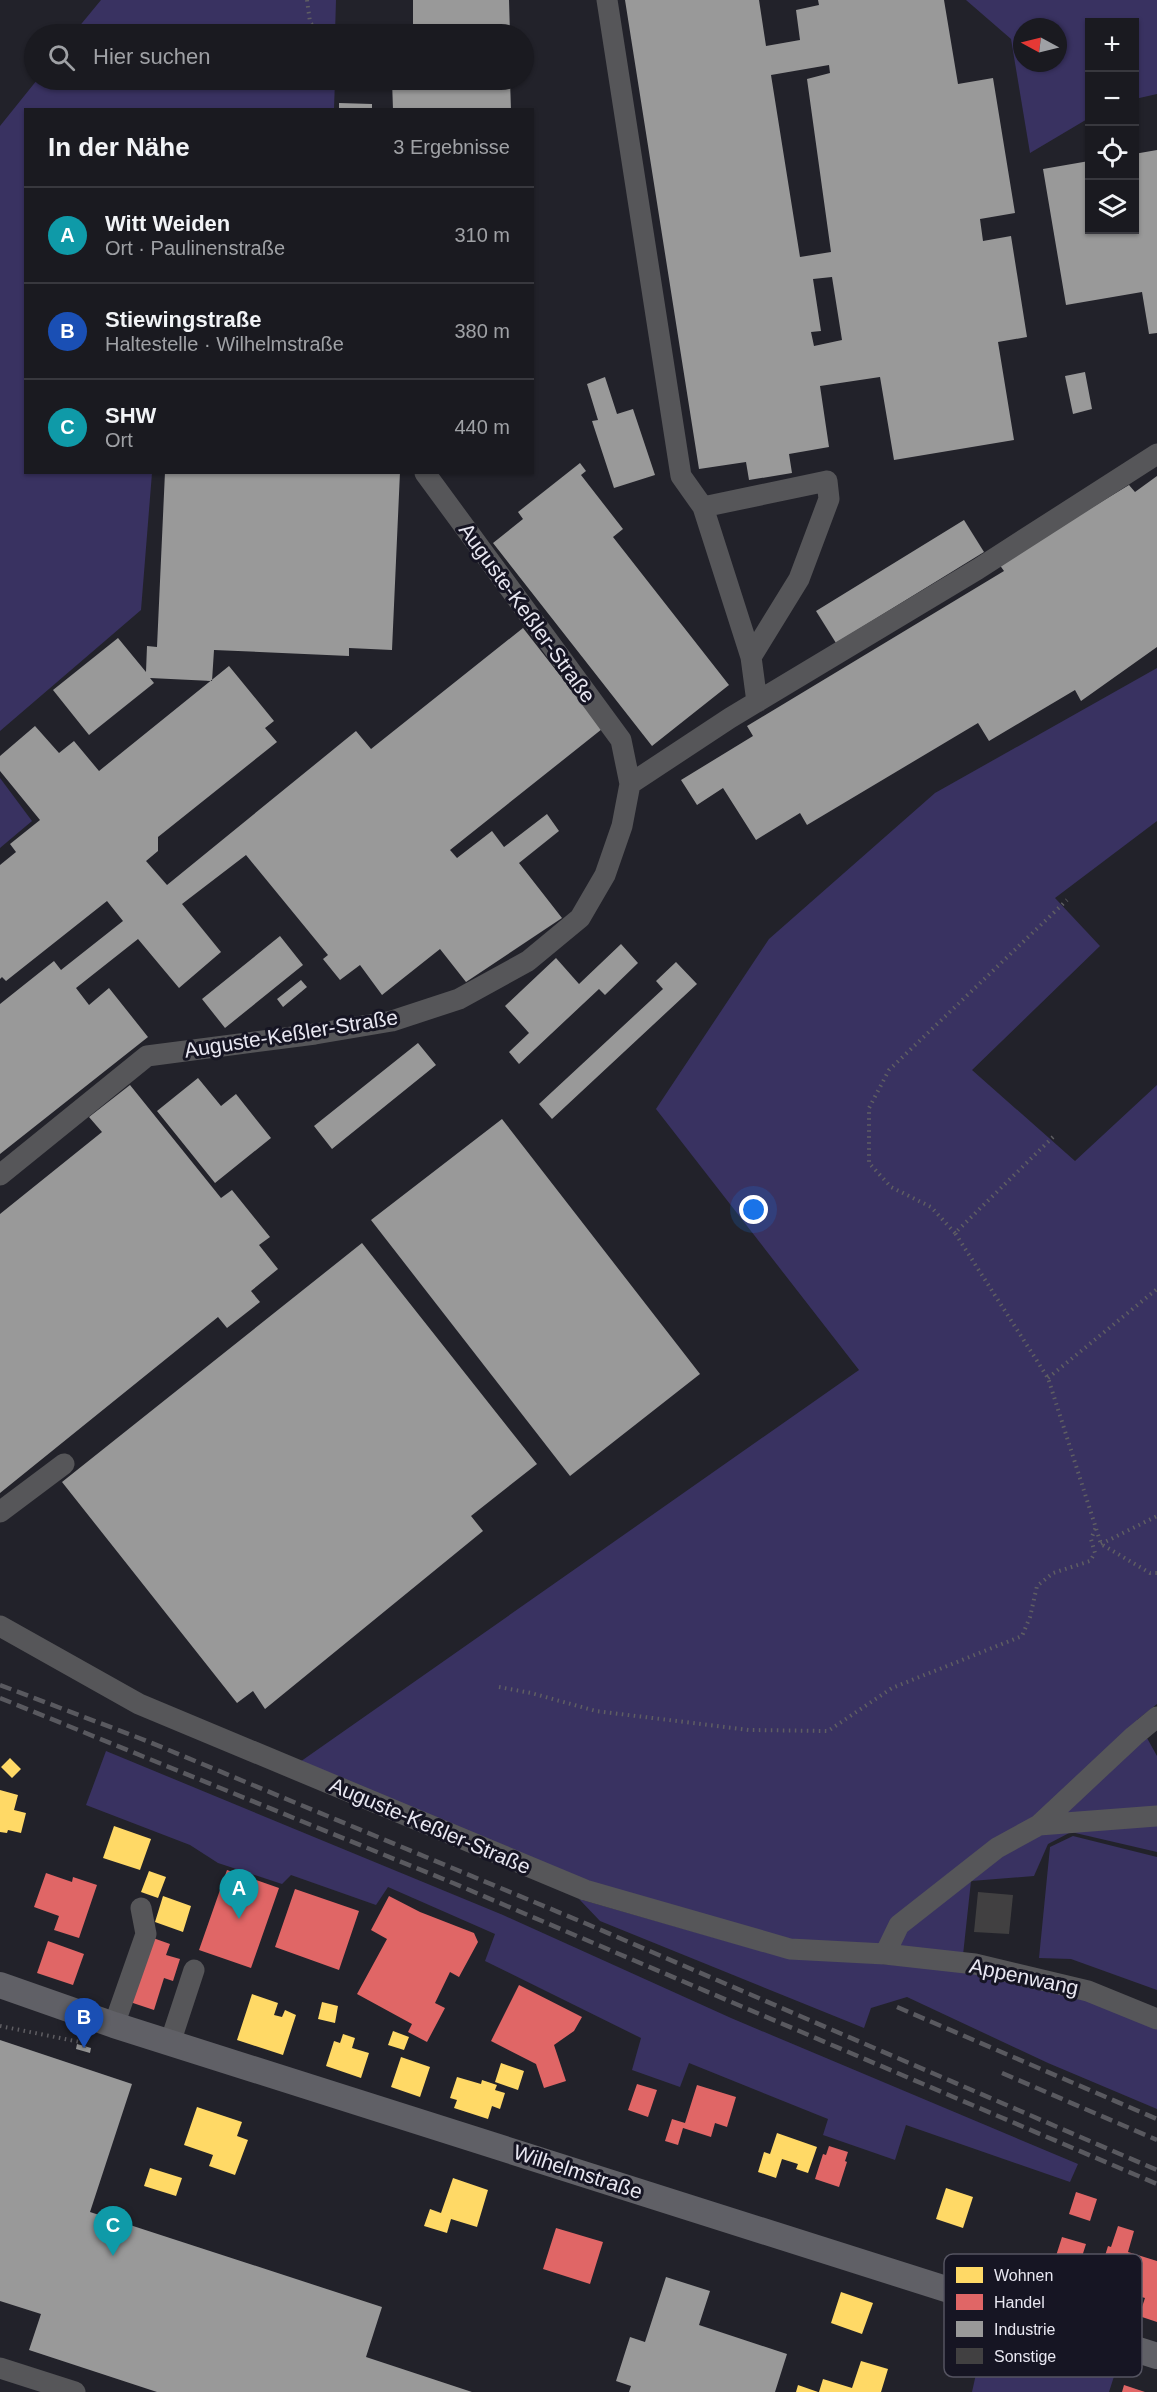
<!DOCTYPE html>
<html lang="de">
<meta charset="utf-8">
<style>
:root{--surface:#1a1a20;--page:#27272d;--text:#f1f3f6;--muted:#9fa1a5;--line:#38383e;--accent:#a3a2ab}
body{margin:0;font-family:Arial,sans-serif;background:var(--page);color:var(--text)}
.controls{position:absolute;right:18px;top:18px;display:grid;overflow:hidden;border-radius:0px;box-shadow:0 2px 4px #0004}
.controls button{width:54px;height:54px;display:grid;place-items:center;padding:0;border:0;border-bottom:2px solid var(--line);background:var(--surface);color:var(--text);font:30px sans-serif}
.compass{position:absolute;left:1013px;top:18px;width:54px;height:54px;border-radius:50%;background:var(--surface);box-shadow:0 2px 4px #0004;rotate:277deg}
.you{position:absolute;left:754px;top:1210px;width:21px;height:21px;margin:-15px;border:4px solid #fff;border-radius:50%;background:#1a73e8;box-shadow:0 0 0 9px #1a73e833}
.badge{display:grid;place-items:center;width:39px;height:39px;border-radius:50%;background:var(--accent);color:#fff;font-size:20px;font-weight:700}
.pin{position:absolute;translate:-50% -50px;filter:drop-shadow(0 2px 3px #0008)}
.pin::after{content:'';position:absolute;top:32px;width:21px;height:18px;background:inherit;clip-path:polygon(0 0,100% 0,50% 100%)}
.list{margin:0;padding:0;list-style:none}
h2{display:flex;justify-content:space-between;align-items:center;height:78px;margin:0;padding:0 24px;font-size:26px}
h2 small{font-size:20px;font-weight:400;color:var(--muted)}
.list li{display:grid;grid-template-columns:39px 1fr auto;gap:18px;align-items:center;box-sizing:border-box;height:96px;padding:0 24px;border-top:2px solid var(--line)}
.list b{display:block;font-size:22px;white-space:nowrap}
.list p{margin:0;font-size:20px;white-space:nowrap;color:var(--muted)}
.list em{font-size:20px;font-style:normal;color:var(--muted)}
.icon{flex:none;width:33px;height:33px;fill:none;stroke:currentColor;stroke-width:2;stroke-linecap:round;stroke-linejoin:round}
.map{position:relative;flex:none;width:1157px;height:2392px;overflow:hidden}
.search{position:absolute;background:var(--surface);box-shadow:0 2px 4px #0004;left:24px;top:24px;width:510px;height:66px;display:flex;align-items:center;gap:15px;box-sizing:border-box;padding:0 21px;border-radius:33px;color:var(--muted);font-size:22px}
.panel{position:absolute;background:var(--surface);box-shadow:0 2px 4px #0004;left:24px;top:108px;width:510px;height:366px;border-radius:0px}
.map>svg:first-child{display:block}
.green{fill:#393261;fill-rule:evenodd}
.homes{fill:#ffd966}
.shops{fill:#e06666}
.industry{fill:#999;fill-rule:evenodd}
.building{fill:#414041}
.lines{fill:none;stroke-linecap:round;stroke-linejoin:round}
.path{stroke:#5f5e63;stroke-width:4;stroke-dasharray:1.5 4.5;stroke-linecap:butt}
.minor{stroke:#565659;stroke-width:21}
.major{stroke:#606066;stroke-width:26}
.rail{stroke:#59595f;stroke-width:4.5;stroke-dasharray:12 6;stroke-linecap:butt}
.labels{text-anchor:middle;stroke-width:6;stroke-linejoin:round;paint-order:stroke}
.street-label{font-size:21px;fill:#e8e7f1;stroke:#161523}
.key{fill:#161523;stroke:#555461;stroke-width:1.5}
.key-label{font-size:16px;fill:#e8e7f1}
</style>
<div class="map">
<svg width="1157" height="2392" viewBox="0 0 1157 2392">
<rect width="100%" height="100%" fill="#22222a"/>
<path class="green" d="M101,0h235l-1,34h-262z
M966,0h191v94l-22,5 -1,-77h-44l-1,96 -59,35 -19,-114zM1022,27h36v36h-36z
M37,80h298l-1,29 -308,1v362l126,1 -11,137 -141,121v-605z
M1157,668v153l-102,77 45,48 -128,124 103,91 82,-76v619l-20,16 20,36v96l-86,-20 -23,12 -14,32 -63,5 -8,74 -169,-15 -207,-59 -290,-117 562,-394 -203,-261 113,-170 166,-146z
M0,778l32,43 -32,27z
M106,1751l397,164 228,103 347,146 -8,18 -164,-57 -11,35 -72,-25 5,-16 -139,-56 -9,24 -48,-17 9,-32 -156,-77 10,-27 -107,-47 -12,18 -85,-30 -9,9 -64,-21 -28,-18 -104,-40z
M1073,1836l84,21v133l-86,-31 -32,-1 11,-111z
M579,1899l193,55 198,18 119,28 68,28v81l-109,-46 -141,-66 -36,11 -7,20 -264,-107z
M986,2329l131,38 -8,25h-137z"/>
<path class="homes" d="M10,1758l11,11 -9,9 -11,-11z
M0,1790l18,5 -4,15 12,3 -5,20 -13,-3 -1,3 -7,-1z
M114,1826l37,13 -11,31 -37,-12z
M149,1871l17,6 -8,21 -17,-6z
M163,1896l28,10 -8,26 -28,-10z
M252,1994l26,9 -4,12 8,2 3,-7 11,5 -13,40 -46,-15z
M322,2002l16,4 -3,17 -17,-4z
M393,2031l16,6 -5,13 -16,-5z
M343,2034l12,4 -3,10 17,5 -8,25 -35,-12 8,-25 6,2z
M401,2057l29,10 -10,30 -29,-10z
M501,2063l23,8 -6,19 -23,-8z
M457,2077l24,7 1,-4 15,5 -2,5 10,3 -5,16 -8,-3 -4,13 -34,-11 3,-8 -7,-2z
M197,2107l45,15 -5,14 11,4 -13,35 -26,-9 4,-11 -29,-10z
M777,2133l40,14 -9,26 -12,-4 2,-5 -16,-5 -6,19 -18,-6 6,-20 6,2z
M150,2168l32,10 -6,18 -32,-10z
M453,2178l35,12 -11,37 -26,-8 -4,14 -23,-7 6,-17 11,4z
M946,2188l27,9 -10,31 -27,-9z
M841,2292l32,11 -11,31 -31,-11z
M861,2361l27,8 -7,23h-62l4,-13 29,9z
M798,2385l20,7h-22z"/>
<path class="shops" d="M227,1870l52,18 -28,80 -52,-18z
M46,1873l26,9 1,-5 24,8 -18,53 -25,-8 5,-14 -25,-9z
M295,1889l64,22 -20,59 -64,-23z
M389,1896l31,16 54,21 4,9 -19,35 -9,-5 -15,31 10,5 -18,34 -19,-10 4,-8 -55,-30 30,-55 -16,-9z
M153,1938l17,6 -4,11 14,4 -7,22 -9,-3 -10,32 -27,-9z
M48,1941l36,13 -11,31 -36,-12z
M519,1985l63,32 -8,14 -20,14 12,36 -22,7 -8,-24 -45,-23z
M637,2084l20,6 -9,27 -20,-7z
M697,2085l39,12 -9,30 -12,-4 -4,14 -28,-9 -5,17 -13,-4 7,-22 13,4z
M829,2146l19,6 -3,9 2,1 -8,25 -24,-8 8,-25 3,1z
M1076,2192l21,7 -7,22 -21,-7z
M1118,2226l16,5 -6,21 29,9v61l-18,-6 6,-18 -14,-4 3,-12 -34,-10 8,-26 3,1z
M556,2228l47,14 -13,42 -47,-15z
M1062,2237l24,7 -7,22 -24,-7z
M1124,2385l21,7h-23z"/>
<path class="industry" d="M413,0h96l1,34h-97z
M625,0h134l7,46 34,-6 -4,-30 23,-5 -1,-5h126l14,84 35,-6 22,135 -35,6 3,22 28,-5 16,101 -29,5 16,98 -120,20 -14,-83 -60,9 9,61 -40,7 3,19 -43,7 -3,-18 -47,7zM829,65l1,8 -23,6 24,173 -31,5 -29,-182zM832,277l10,63 -28,6 -3,-14 10,-1 -8,-52z
M392,80h118l1,30h-118z
M339,103l33,1v6h-33z
M1157,150v183l-8,1 -7,-42 -76,13 -23,-136 46,-8v69h45v-76z
M1085,372l7,37 -19,5 -8,-38z
M605,377l12,37 16,-5 22,66 -41,13 -22,-67 6,-1 -11,-36z
M580,463l6,8 -5,4 42,54 -10,8 116,148 -77,61 -159,-203 30,-24 -5,-7z
M165,472h235l-8,178 -43,-2v8l-135,-6 -2,31 -62,-3 4,5 -65,52 -36,-45 65,-52 28,34 1,-26 10,1z
M1157,476v171l-76,54 -6,-11 -86,51 -11,-18 -171,102 -7,-12 -44,27 -33,-52 -26,17 -16,-25 72,-44 -6,-10 257,-155 -5,-7 130,-79 6,7z
M964,520l20,32 -148,91 -20,-32z
M523,628l79,101 -152,121 7,8 35,-27 12,16 43,-33 12,17 -40,32 43,55 -96,64 -26,-33 -58,46 -22,-30 -20,15 -17,-21 5,-4 -82,-100 -64,49 39,48 -42,36 -41,-49 -62,49 13,17 20,-17 39,49 -148,117v-150l54,-43 7,9 62,-49 -16,-20 -101,80 -4,-4 -2,2v-114l16,-13 -6,-8 30,-24 -40,-49v-15l35,-30 24,27 15,-12 25,30 130,-105 45,55 -9,7 12,14 -119,95v14l-12,10 21,24 189,-154 15,18z
M280,936l23,29 -78,63 -23,-29z
M621,944l17,19 -33,32 -6,-6 -80,75 -10,-12 20,-19 -24,-27 51,-48 23,26z
M676,962l21,22 -145,135 -13,-15 124,-115 -7,-8z
M301,980l6,7 -24,20 -6,-8z
M418,1043l18,22 -104,84 -18,-23z
M198,1078l23,28 15,-12 35,44 -56,45 -58,-72z
M130,1085l91,113 11,-8 38,47 -11,8 19,24 -27,22 9,11 -33,26 -9,-11 -218,176v-279l102,-82 -13,-15z
M502,1119l198,255 -130,102 -199,-256z
M362,1243l175,221 -66,52 12,15 -218,178 -12,-18 -16,12 -175,-221z
M0,2040l132,44 -42,128 292,95 -16,50 106,35h-315l-128,-42 12,-36 -41,-13z
M77,2044l14,4 -1,5 -14,-4z
M666,2277l44,14 -11,34 88,29 -12,38h-146l2,-6 -15,-5 14,-44 15,5z"/>
<path class="building" d="M978,1892l35,3 -4,39 -35,-2z"/>
<g class="lines">
<path class="path" d="M307,0l3,22 9,12
M1053,1137l-98,96 93,145 53,166 49,29h7
M955,1233l-24,-26 -40,-20 -22,-24v-55l20,-38 178,-170
M1048,1378l109,-89
M1101,1544l56,-28
M499,1687l32,6 65,18 153,19 79,1 64,-43 130,-52 8,-19 7,-31 16,-13 37,-12 5,-8 -4,-14 5,-12
M0,2026l85,17 -1,5"/>
<path class="minor" d="M607,0l74,476 22,31
M751,657l48,-78 30,-80 -2,-18 -124,26 48,150 6,45
M630,784l100,-66 248,-149 179,-115
M0,1175l147,-119 168,-22 77,-13 67,-22 69,-38 52,-43 25,-43 17,-49 8,-42 -9,-44 -196,-267
M0,1512l64,-48
M0,1626l139,78 446,186 205,59 95,5 90,10 113,27 69,28
M1039,1825l118,-9
M885,1954l14,-29 98,-77 42,-23 95,-89 23,-19
M114,2025l32,-91 -5,-26
M170,2043l24,-73
M0,2368l75,24"/>
<path class="major" d="M0,1985l114,40 1043,331"/>
<path class="rail" d="M0,1685l147,56 440,183 570,246
M0,1698l453,185 704,301
M897,2007l260,112
M1002,2073l155,67"/>
</g>
<g class="labels">
<g class="street-label">
<text transform="translate(527 613) rotate(54)" y="7">Auguste-Keßler-Straße</text>
<text transform="translate(291 1034) rotate(-9)" y="7">Auguste-Keßler-Straße</text>
<text transform="translate(430 1826) rotate(23)" y="7">Auguste-Keßler-Straße</text>
<text transform="translate(1024 1977) rotate(12)" y="7">Appenwang</text>
<text transform="translate(578 2172) rotate(18)" y="7">Wilhelmstraße</text>
</g>
</g>
<rect x="944" y="2254" width="198" height="123" rx="9" class="key"/>
<rect x="956" y="2267" width="27" height="16" fill="#ffd966"/>
<rect x="956" y="2294" width="27" height="16" fill="#e06666"/>
<rect x="956" y="2321" width="27" height="16" fill="#999"/>
<rect x="956" y="2348" width="27" height="16" fill="#414041"/>
<g class="key-label">
<text x="994" y="2281">Wohnen</text>
<text x="994" y="2308">Handel</text>
<text x="994" y="2335">Industrie</text>
<text x="994" y="2362">Sonstige</text>
</g>
</svg>
<div class="controls">
<button>+</button>
<button>−</button>
<button><svg class="icon" aria-label="locate" viewBox="0 0 24 24"><circle cx="12" cy="12" r="6"/><path d="M12 2v4M12 18v4M2 12h4M18 12h4"/></svg></button>
<button><svg class="icon" aria-label="layers" viewBox="0 0 24 24"><path d="M12 4l9 5-9 5-9-5zM3 14l9 5 9-5"/></svg></button>
</div>
<svg class="compass" viewBox="-18 -18 36 36"><path d="M0-13l5 13h-10z" fill="#e53935"/><path d="M0 13l5-13h-10z" fill="#9fa1a5"/></svg>
<div class="you"></div>
<div class="pin badge" style="left:239px;top:1919px;background:#0f9aa8">A</div>
<div class="pin badge" style="left:84px;top:2048px;background:#1a4fb4">B</div>
<div class="pin badge" style="left:113px;top:2256px;background:#0f9aa8">C</div>
<div class="search"><svg class="icon" aria-label="search" viewBox="0 0 24 24"><circle cx="10" cy="10" r="6"/><path d="M15 15l6 6"/></svg>Hier suchen</div>
<section class="panel">
<h2>In der Nähe<small>3 Ergebnisse</small></h2>
<ul class="list">
<li><span class="badge" style="background:#0f9aa8">A</span><div><b>Witt Weiden</b><p>Ort · Paulinenstraße</p></div><em>310 m</em></li>
<li><span class="badge" style="background:#1a4fb4">B</span><div><b>Stiewingstraße</b><p>Haltestelle · Wilhelmstraße</p></div><em>380 m</em></li>
<li><span class="badge" style="background:#0f9aa8">C</span><div><b>SHW</b><p>Ort</p></div><em>440 m</em></li>
</ul>
</section>
</div>
